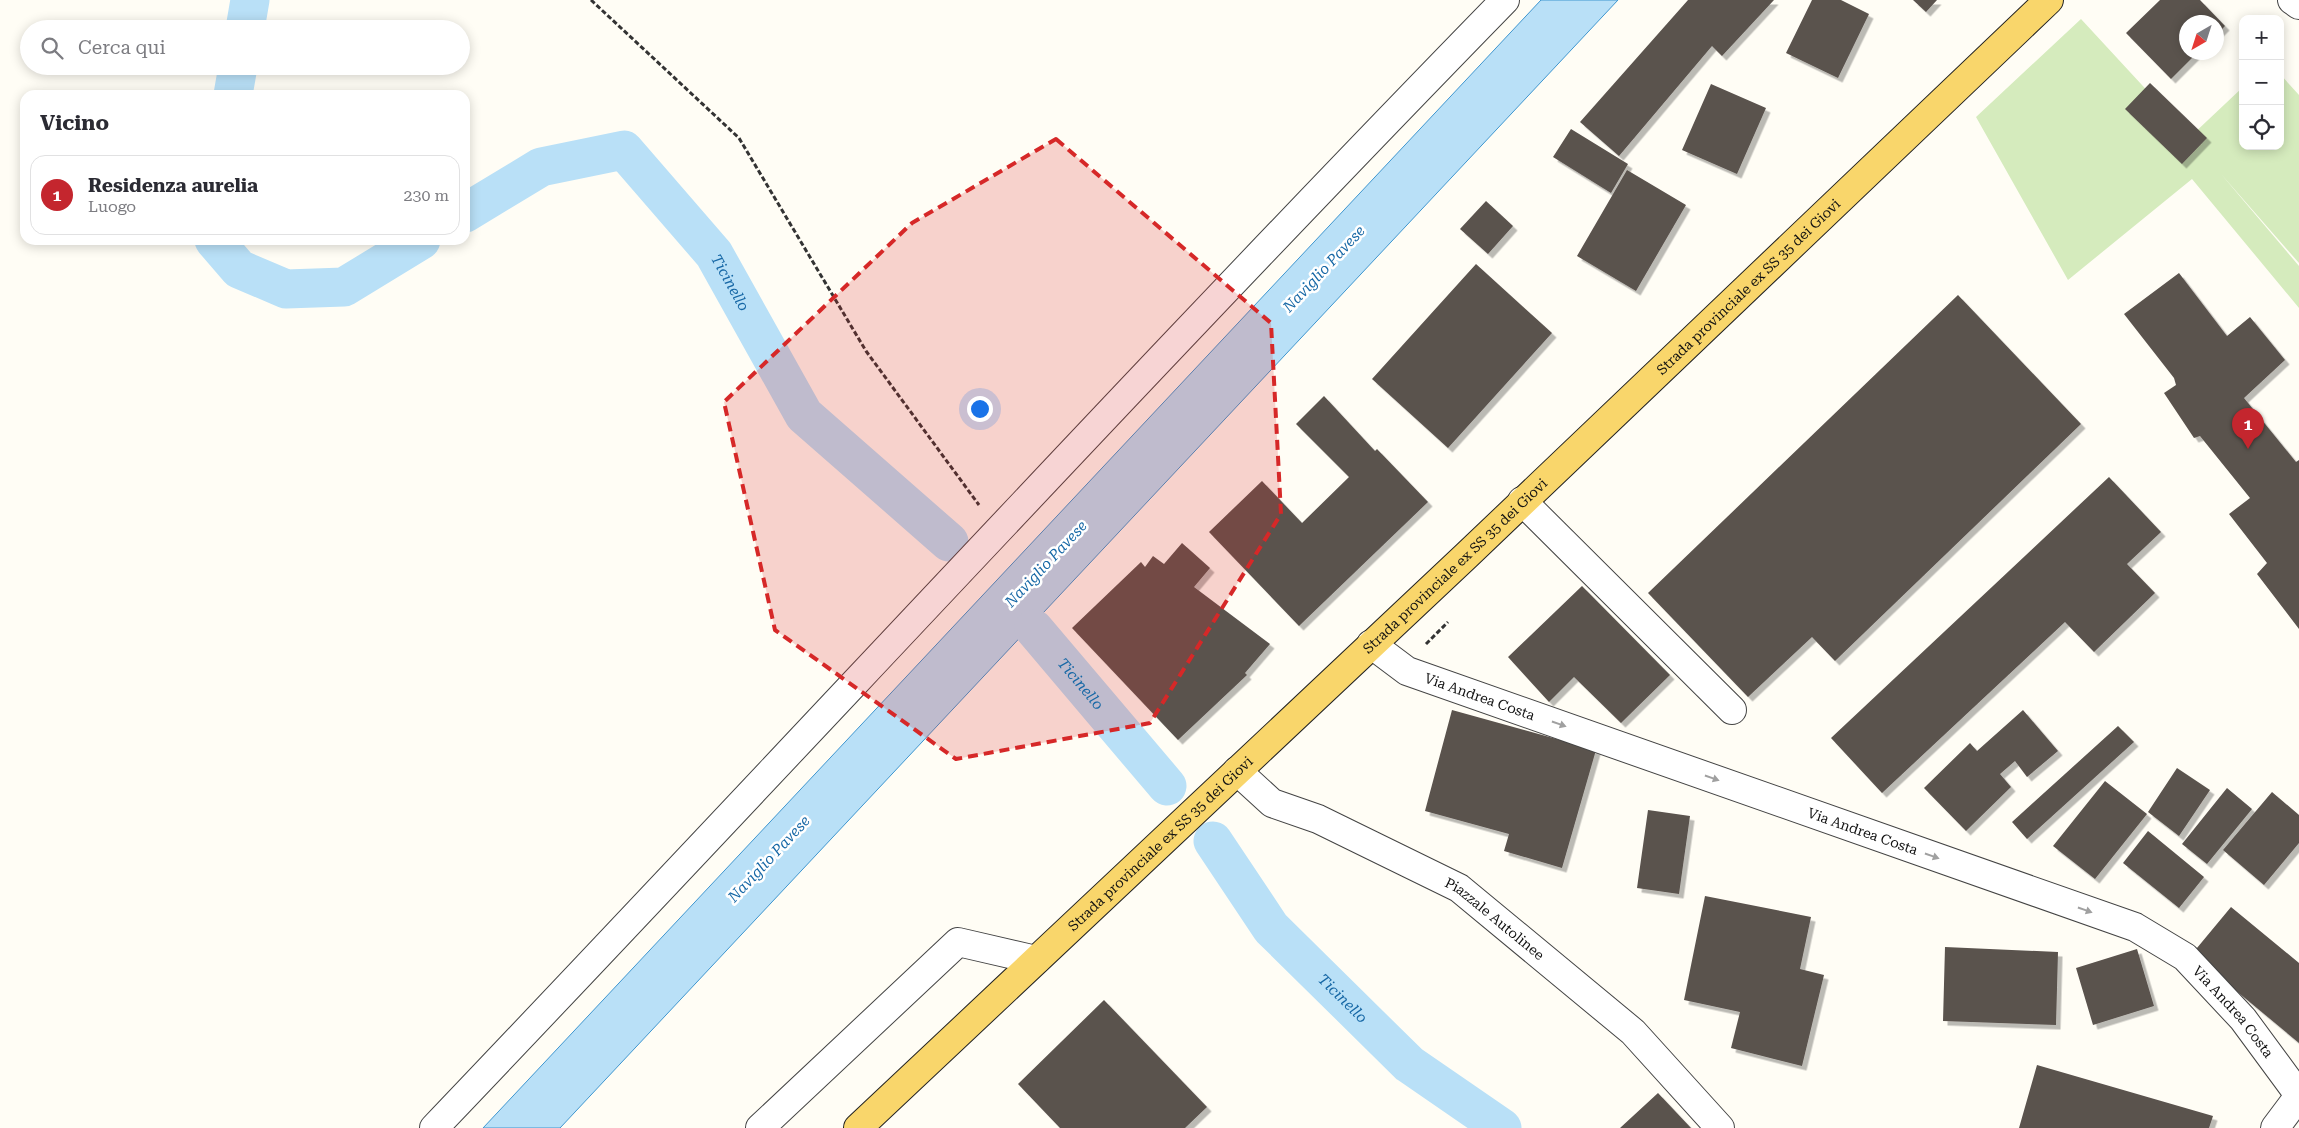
<!DOCTYPE html>
<html lang="it">
<meta charset="utf-8">
<style>
:root{--surface:#fff;--page:#f2f2f3;--text:#2b2b33;--muted:#7c7c81;--line:#e1e1e2;--accent:#c4262e}
body{margin:0;font-family:"Roboto Serif",serif;background:var(--page);color:var(--text)}
.controls{position:absolute;right:15px;top:15px;display:grid;overflow:hidden;border-radius:10px;box-shadow:0 2px 12px #0003}
.controls button{width:45px;height:45px;display:grid;place-items:center;padding:0;border:0;border-bottom:1px solid var(--line);background:var(--surface);color:var(--text);font:25px sans-serif}
.compass{position:absolute;left:2179px;top:15px;width:45px;height:45px;border-radius:50%;background:var(--surface);box-shadow:0 2px 12px #0003;rotate:219deg}
.you{position:absolute;left:979px;top:408px;width:18px;height:18px;margin:-12px;border:4px solid #fff;border-radius:50%;background:#1a73e8;box-shadow:0 0 0 8px #1a73e833}
.badge{display:grid;place-items:center;width:32px;height:32px;border-radius:50%;background:var(--accent);color:#fff;font-size:16px;font-weight:700}
.pin{position:absolute;translate:-50% -41px;filter:drop-shadow(0 1px 2px #0008)}
.pin::after{content:'';position:absolute;top:26px;width:18px;height:15px;background:inherit;clip-path:polygon(0 0,100% 0,50% 100%)}
.list{margin:0;padding:0;list-style:none}
h2{display:flex;justify-content:space-between;align-items:center;height:65px;margin:0;padding:0 20px;font-size:21px}
h2 small{font-size:16px;font-weight:400;color:var(--muted)}
.list li{display:grid;grid-template-columns:32px 1fr auto;gap:15px;align-items:center;box-sizing:border-box;height:80px;margin:0 10px 10px;padding:0 10px;border:1px solid var(--line);border-radius:15px}
.list b{display:block;font-size:19px;white-space:nowrap}
.list p{margin:0;font-size:16px;white-space:nowrap;color:var(--muted)}
.list em{font-size:16px;font-style:normal;color:var(--muted)}
.icon{flex:none;width:28px;height:28px;fill:none;stroke:currentColor;stroke-width:2;stroke-linecap:round;stroke-linejoin:round}
.map{position:relative;flex:none;width:2299px;height:1128px;overflow:hidden}
.search{position:absolute;background:var(--surface);box-shadow:0 2px 12px #0003;left:20px;top:20px;width:450px;height:55px;display:flex;align-items:center;gap:12px;box-sizing:border-box;padding:0 18px;border-radius:28px;color:var(--muted);font-size:19px}
.panel{position:absolute;background:var(--surface);box-shadow:0 2px 12px #0003;left:20px;top:90px;width:450px;height:155px;border-radius:15px}
.map>svg:first-child{display:block}
.green{fill:#d5ebbd}
.water{fill:#b9e0f7;stroke:#3f96cf}
.lines{fill:none;stroke-linecap:round;stroke-linejoin:round}
.canal{stroke:#b9e0f7;stroke-width:39}
.building{fill:#5a524d;filter:url(#shadow)}
.minor-casing{stroke:#444;stroke-width:30}
.major-casing{stroke:#222;stroke-width:30}
.path{stroke:#333;stroke-width:3;stroke-dasharray:5 2.5;stroke-linecap:butt}
.minor{stroke:#fff;stroke-width:28}
.major{stroke:#f9d66b;stroke-width:28}
.oneway{fill:#a0a0a0}
.marked{fill:#d62828;fill-opacity:0.2;stroke:#d62828;stroke-width:4;stroke-dasharray:10 6;stroke-linejoin:round}
.labels{text-anchor:middle;stroke-width:5;stroke-linejoin:round;paint-order:stroke}
.street-label{font-size:14px;fill:#111;stroke:#fff}
.water-label{font-size:15px;font-style:italic;fill:#1768a6;stroke:#fff}
</style>
<div class="map">
<svg width="2299" height="1128" viewBox="0 0 2299 1128">
<defs>
<filter id="shadow"><feDropShadow dx="4.5" dy="4.5" stdDeviation="0" flood-color="#0004"/></filter>
</defs>
<rect width="100%" height="100%" fill="#fffdf5"/>
<path class="green" d="M2081,19l109,118 53,-50v59h37v-72l19,21v168l-78,-89 78,92v42l-107,-129 -124,101 -92,-163z"/>
<path class="water" d="M1541,0h77l-1058,1128h-77z"/>
<g class="lines">
<g class="canal">
<path d="M245,29l5,-29"/>
<path d="M233,95l5,-29"/>
<path id="s1" d="M465,213l76,-46 83,-17 90,104 90,161 145,127"/>
<path d="M214,240l25,29 47,20 58,-2 77,-47"/>
<path id="s2" d="M1034,629l133,157"/>
<path id="s3" d="M1213,841l58,87 138,136 93,64"/>
</g>
</g>
<path class="building" d="M1688,0h86l-52,56 -10,-10 -93,110 -39,-34z
M1812,0h29l28,14 -31,64 -52,-25z
M1913,0h24l-11,12z
M2160,0h40l25,26 -9,9v-13h-30v30h12l-27,27 -45,-46z
M2150,83l57,55 -25,26 -57,-55z
M1711,84l55,24 -29,66 -55,-24z
M1571,129l57,35 -17,29 -58,-36z
M1627,170l59,35 -50,86 -59,-35z
M1486,201l27,25 -25,28 -28,-25z
M1476,264l76,69 -104,115 -76,-69z
M2179,273l48,63 23,-19 35,43 -41,38 52,64 3,-2v169l-42,-55 10,-11 -38,-49 21,-16 -50,-62 -6,2 -30,-45 12,-8 -2,-7 -50,-64z
M1958,295l123,129 -246,237 -23,-24 -64,60 -100,-104z
M1324,396l51,55 2,-2 51,53 -129,124 -90,-94 53,-51 40,42 47,-46 -53,-53z
M2109,477l52,55 -34,32 28,29 -61,59 -29,-30 -183,171 -51,-55z
M1182,543l28,25 -16,19 76,57 -25,29 2,2 -69,65 -106,-112 69,-66 4,5 8,-11 11,8z
M1582,586l88,89 -49,48 -47,-46 -25,25 -41,-45z
M1452,710l144,40 -34,118 -58,-17 5,-17 -84,-23z
M2023,710l35,41 -31,26 -12,-16 -15,13 11,13 -45,44 -42,-43 46,-45 7,8z
M2118,726l16,16 -107,97 -15,-17z
M2177,768l33,22 -31,46 -31,-24z
M2105,781l42,33 -52,65 -42,-33z
M2227,788l25,21 -45,55 -25,-20z
M2272,792l27,23v28l-35,42 -41,-35z
M1648,810l42,6 -11,78 -42,-6z
M2148,831l56,46 -25,31 -56,-45z
M1705,896l106,21 -11,52 24,6 -22,91 -71,-18 9,-36 -56,-12z
M2231,907l68,56v80l-107,-89z
M1945,947l113,5 -2,73 -113,-4z
M2137,949l17,57 -61,19 -17,-57z
M1104,1000l103,107 -22,21h-125l-42,-44z
M2037,1065l176,51 -4,12h-190z
M1658,1093l33,35h-71z"/>
<g class="lines">
<g class="minor-casing">
<g id="minor">
<path d="M2292,0l7,5"/>
<path d="M1522,501l210,209"/>
<path id="s4" d="M1371,644l36,27 728,256 50,30 58,62 56,76"/>
<path id="s5" d="M1237,771l35,32 46,16 141,69 174,144 87,96"/>
<path d="M434,1128c358,-375 709,-757 1071,-1128"/>
<path d="M760,1128l198,-186 78,18"/>
<path d="M2275,1128l24,-32"/>
</g>
</g>
<g class="major-casing">
<g id="major">
<path id="s6" d="M858,1128l609,-573 582,-555"/>
</g>
</g>
<path class="path" d="M591,0l148,138 127,213 113,154
M1426,644l22,-22"/>
<use href="#minor" class="minor"/>
<use href="#major" class="major"/>
</g>
<defs><path id="oneway-solid" d="M-6-.8H1V-3.2L6.5 0L1 3.2V.8H-6Z" transform="scale(1.25)"/></defs>
<g class="oneway">
<use href="#oneway-solid" transform="translate(1559 724) rotate(19)"/>
<use href="#oneway-solid" transform="translate(1712 778) rotate(19)"/>
<use href="#oneway-solid" transform="translate(1932 856) rotate(19)"/>
<use href="#oneway-solid" transform="translate(2085 910) rotate(19)"/>
</g>
<path class="marked" d="M1056,139l215,184 10,191 -131,209 -194,36 -181,-129 -51,-228 188,-179z"/>
<g class="labels">
<g class="street-label">
<text dy="5" stroke="none"><textPath href="#s6" startOffset="1225">Strada provinciale ex SS 35 dei Giovi</textPath></text>
<text dy="5" stroke="none"><textPath href="#s6" startOffset="820">Strada provinciale ex SS 35 dei Giovi</textPath></text>
<text dy="5" stroke="none"><textPath href="#s4" startOffset="122">Via Andrea Costa</textPath></text>
<text dy="5" stroke="none"><textPath href="#s4" startOffset="528">Via Andrea Costa</textPath></text>
<text dy="5" stroke="none"><textPath href="#s6" startOffset="415">Strada provinciale ex SS 35 dei Giovi</textPath></text>
<text dy="5" stroke="none"><textPath href="#s5" startOffset="300">Piazzale Autolinee</textPath></text>
<text dy="5" stroke="none"><textPath href="#s4" startOffset="948">Via Andrea Costa</textPath></text>
</g>
<g class="water-label">
<text transform="translate(1324 269) rotate(-47)" y="5">Naviglio Pavese</text>
<text dy="5" stroke="none"><textPath href="#s1" startOffset="344">Ticinello</textPath></text>
<text transform="translate(1046 564) rotate(-47)" y="5">Naviglio Pavese</text>
<text dy="5" stroke="none"><textPath href="#s2" startOffset="72">Ticinello</textPath></text>
<text transform="translate(769 859) rotate(-47)" y="5">Naviglio Pavese</text>
<text dy="5" stroke="none"><textPath href="#s3" startOffset="205">Ticinello</textPath></text>
</g>
</g>
</svg>
<div class="controls">
<button>+</button>
<button>−</button>
<button><svg class="icon" aria-label="locate" viewBox="0 0 24 24"><circle cx="12" cy="12" r="6"/><path d="M12 2v4M12 18v4M2 12h4M18 12h4"/></svg></button>
</div>
<svg class="compass" viewBox="-18 -18 36 36"><path d="M0-13l5 13h-10z" fill="#e53935"/><path d="M0 13l5-13h-10z" fill="#7c7c81"/></svg>
<div class="you"></div>
<div class="pin badge" style="left:2248px;top:449px">1</div>
<div class="search"><svg class="icon" aria-label="search" viewBox="0 0 24 24"><circle cx="10" cy="10" r="6"/><path d="M15 15l6 6"/></svg>Cerca qui</div>
<section class="panel">
<h2>Vicino<small></small></h2>
<ul class="list">
<li><span class="badge">1</span><div><b>Residenza aurelia</b><p>Luogo</p></div><em>230 m</em></li>
</ul>
</section>
</div>
